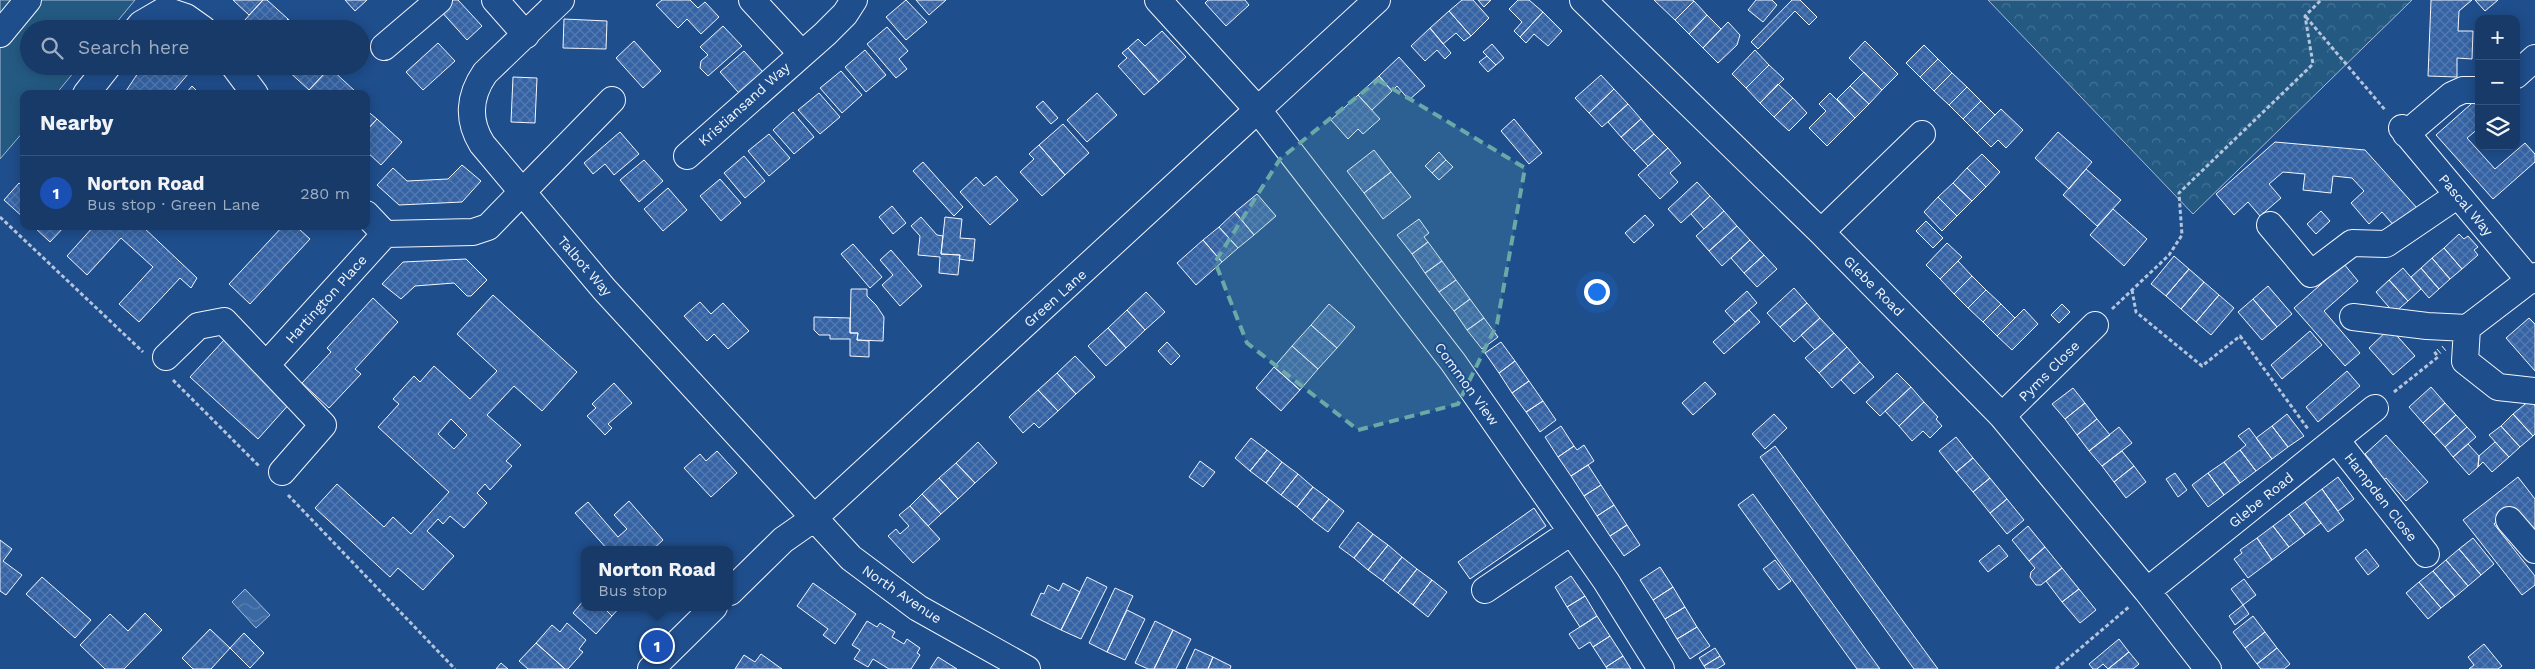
<!DOCTYPE html>
<meta charset="utf-8">
<style>
:root{--surface:#173a69;--page:#20416f;--text:#f1f3f6;--muted:#9eadc0;--line:#36547d;--accent:#d6ab8b}
body{margin:0;font-family:"Work Sans",sans-serif;background:var(--page);color:var(--text)}
.controls{position:absolute;right:15px;top:15px;display:grid;overflow:hidden;border-radius:10px;box-shadow:0 2px 12px #0003}
.controls button{width:45px;height:45px;display:grid;place-items:center;padding:0;border:0;border-bottom:1px solid var(--line);background:var(--surface);color:var(--text);font:25px sans-serif}
.you{position:absolute;left:1596px;top:291px;width:18px;height:18px;margin:-12px;border:4px solid #fff;border-radius:50%;background:#1a73e8;box-shadow:0 0 0 8px #1a73e833}
.badge{display:grid;place-items:center;width:32px;height:32px;border-radius:50%;background:var(--accent);color:#fff;font-size:16px;font-weight:700}
.pin{position:absolute;translate:-50% -50%;border:2px solid #fff;box-shadow:0 1px 5px #0006}
.popup{position:absolute;left:581px;top:546px;width:152px;height:65px;box-sizing:border-box;display:grid;place-content:center;border-radius:10px;background:var(--surface);filter:drop-shadow(0 1px 4px #0005);font-size:16px;white-space:nowrap;color:var(--muted)}
.popup b{font-size:19px;color:var(--text)}
.popup::after{content:'';position:absolute;left:50%;top:100%;margin-left:-10px;border:10px solid transparent;border-top-color:var(--surface)}
.list{margin:0;padding:0;list-style:none}
h2{display:flex;justify-content:space-between;align-items:center;height:65px;margin:0;padding:0 20px;font-size:21px}
h2 small{font-size:16px;font-weight:400;color:var(--muted)}
.list li{display:grid;grid-template-columns:32px 1fr auto;gap:15px;align-items:center;box-sizing:border-box;height:75px;padding:0 20px;border-top:1px solid var(--line)}
.list b{display:block;font-size:19px;white-space:nowrap}
.list p{margin:0;font-size:16px;white-space:nowrap;color:var(--muted)}
.list em{font-size:16px;font-style:normal;color:var(--muted)}
.icon{flex:none;width:28px;height:28px;fill:none;stroke:currentColor;stroke-width:2;stroke-linecap:round;stroke-linejoin:round}
.map{position:relative;flex:none;width:2535px;height:669px;overflow:hidden}
.search{position:absolute;background:var(--surface);box-shadow:0 2px 12px #0003;left:20px;top:20px;width:350px;height:55px;display:flex;align-items:center;gap:12px;box-sizing:border-box;padding:0 18px;border-radius:28px;color:var(--muted);font-size:19px}
.panel{position:absolute;background:var(--surface);box-shadow:0 2px 12px #0003;left:20px;top:90px;width:350px;height:140px;border-radius:10px}
.map>svg:first-child{display:block}
.park{fill:url(#park-crowns);stroke:#a8bbd7}
.garden{fill:#245a82;stroke:#a8bbd7}
.water{fill:url(#water-waves);stroke:#a8bbd7}
.building{fill:url(#building-cross-hatch);stroke:#f2f6ff;fill-rule:evenodd}
.lines{fill:none;stroke-linecap:round;stroke-linejoin:round}
.minor-casing{stroke:#f2f6ff;stroke-width:28}
.path{stroke:#b3c4dc;stroke-width:3;stroke-dasharray:4 2.5;stroke-linecap:butt}
.minor{stroke:#1f4e8c;stroke-width:26}
.fence{stroke:#f2f6ff;stroke-width:1;stroke-dasharray:6 2.5;stroke-linecap:butt}
.marked{fill:#6aa9a8;fill-opacity:0.2;stroke:#6aa9a8;stroke-width:4;stroke-dasharray:10 6;stroke-linejoin:round}
.labels{text-anchor:middle;stroke-width:4;stroke-linejoin:round;paint-order:stroke}
.street-label{font-size:14px;fill:#f2f6ff;stroke:#1f4e8c}
</style>
<div class="map">
<svg width="2535" height="669" viewBox="0 0 2535 669">
<defs>
<pattern id="park-crowns" width="20" height="18" patternUnits="userSpaceOnUse" patternTransform="scale(1.25)"><rect width="20" height="18" fill="#245a82"/><path d="M2 6a3 3 0 1 1 6 0M12 15a3 3 0 1 1 6 0" fill="none" stroke="#447295"/></pattern>
<pattern id="water-waves" width="16" height="10" patternUnits="userSpaceOnUse" patternTransform="scale(1.25)"><rect width="16" height="10" fill="#3b69a3"/><path d="M0 5q4-4 8 0t8 0" fill="none" stroke="#587fb1"/></pattern>
<pattern id="building-cross-hatch" width="8" height="8" patternUnits="userSpaceOnUse" patternTransform="scale(1.25)"><rect width="8" height="8" fill="#3563a3"/><path d="M0 0l8 8M0 8l8-8" fill="none" stroke="#537ab1"/></pattern>
</defs>
<rect width="100%" height="100%" fill="#1f4e8c"/>
<path class="park" d="M1988,0h424l-219,214z"/>
<path class="garden" d="M0,0h135l-24,29h-82v37h50l-23,28h-32v37l-24,28z"/>
<path class="water" d="M245,589l25,26 -14,13 -24,-26z"/>
<path class="building" d="M233,0h30l-14,15z
M263,0h4l21,19 -8,10h-28l-8,-8z
M345,0h22l-12,11z
M449,0h9l24,26 -15,14 -28,-31z
M662,0h28l8,8 7,-6 14,15 -18,17 -14,-15 -9,9 -22,-23z
M906,0l21,22 -21,18 -20,-23z
M916,0h30l-17,15z
M1208,0h37l4,5 -23,21 -21,-23z
M1462,0h11l16,18 -18,18 -22,-25z
M1478,0h13l-7,7z
M1518,0h11l14,12 -23,25 -6,-6 8,-9 -13,-13z
M1654,0h38l2,1 -19,19z
M1756,0h16l5,5 -14,17 -15,-12z
M1792,0h8l17,17 -8,8 -14,-14 -37,38 -7,-7z
M2431,0h41l-13,11 -1,20h15l-1,28 -15,-1v19l-29,-1z
M2475,0h23l-13,11z
M1694,1l13,14 -18,19 -14,-14z
M1449,11l22,25 -7,5 -8,-8 -13,11 -13,-16z
M1543,12l19,19 -14,15 -14,-12 -8,9 -6,-6z
M1707,15l14,14 -18,19 -14,-14z
M288,19l11,10h-19z
M564,19l43,2 -1,28 -43,-1z
M1728,22l12,13 -3,10 -19,18 -15,-15z
M723,26l19,20 -34,30 -8,-8 1,-7 7,-6 -8,-8z
M887,27l21,24 -9,8 8,10 -11,9 -29,-34z
M1430,28l21,25 -6,6 -8,-9 -12,11 -14,-15z
M1162,31l24,26 -27,25 -31,-34 10,-9 7,7z
M634,41l27,30 -18,17 -27,-30z
M1865,41l33,33 -16,16 -33,-32z
M438,43l17,18 -32,29 -17,-18z
M1492,44l12,14 -8,7 -13,-13z
M1924,45l14,14 -18,18 -14,-14z
M1128,48l31,34 -15,13 -26,-29 9,-8 -5,-5z
M865,50l21,25 -20,17 -21,-25z
M1755,50l14,15 -23,23 -14,-14z
M744,51l19,21 -24,21 -19,-21z
M1487,56l9,9 -8,7 -9,-10z
M1399,57l26,29 -16,14 -12,-14 -5,5 -13,-15z
M1938,59l14,14 -18,18 -14,-14z
M1769,65l15,14 -24,24 -14,-15z
M145,66h50l-24,28h-47l14,-21z
M288,66h43l-22,24 -23,-21z
M330,68l26,24 -2,2h-41l-4,-4z
M841,71l21,24 -20,18 -22,-25z
M1864,72l18,18 -13,14 -19,-18z
M1952,73l15,14 -18,18 -15,-14z
M1601,75l13,14 -25,24 -14,-15z
M1379,76l13,15 -20,19 -14,-15z
M513,77l24,1 -2,45 -24,-1z
M1778,84l15,14 -19,19 -14,-14z
M192,86l8,8h-15z
M1850,86l19,18 -14,14 -18,-19z
M1967,87l14,14 -18,18 -14,-14z
M1614,89l14,15 -26,23 -13,-14z
M819,93l21,24 -20,17 -22,-24z
M1097,93l20,22 -30,27 -20,-22z
M1830,93l25,25 -28,28 -18,-18 17,-17 -7,-7z
M1358,95l22,24 -17,15 -5,-5 -10,10 -17,-19z
M2479,97v31l-12,10 28,31 30,-26 10,11v8l-42,37 -57,-64z
M1793,98l14,15 -18,18 -15,-14z
M1043,101l15,17 -7,6 -15,-17z
M1981,101l14,14 -18,18 -14,-14z
M1628,104l13,15 -20,18 -13,-15z
M2001,109l22,21 -17,18 -8,-8 -7,7 -14,-14z
M366,110l11,9 -11,12z
M793,112l21,25 -20,17 -21,-24z
M377,119l25,23 -21,23 -15,-14v-20z
M1514,119l28,34 -13,11 -28,-33z
M1641,119l13,15 -20,17 -13,-14z
M1063,124l26,29 -24,22 -26,-30z
M620,132l19,22 -25,21 -9,-11 -12,10 -9,-11z
M2058,132l34,30 -23,27 -34,-31z
M769,134l21,24 -21,18 -21,-25z
M1654,134l14,14 -20,18 -14,-15z
M2275,142l90,8 52,58 -22,19 -13,-15 -13,12 -18,-21 13,-12 -12,-13 -19,-2 -2,17 -28,-3 2,-16 -22,-2 -14,12 12,14 -21,18 -12,-14 -14,13 -18,-21z
M1039,145l26,30 -23,21 -22,-24 14,-13 -5,-5z
M1668,148l13,15 -11,10 8,9 -18,17 -22,-24z
M1374,150l17,22 -27,21 -17,-22z
M1439,152l7,8 -14,13 -7,-7z
M1982,154l18,18 -14,15 -19,-19z
M744,156l21,25 -20,17 -21,-25z
M644,160l19,21 -24,21 -19,-22z
M1446,160l7,7 -14,13 -7,-7z
M923,162l40,45 -9,9 -41,-45z
M462,165l19,16 -19,21 -63,3 -22,-20 16,-17 14,13 41,-2z
M1967,168l19,19 -14,14 -19,-18z
M2086,169l35,31 -24,26 -34,-31z
M1391,172l20,25 -28,22 -19,-26z
M996,176l22,24 -28,25 -30,-33 16,-15 8,9z
M720,179l21,24 -20,18 -21,-25z
M1697,182l13,14 -29,27 -13,-14z
M19,183l5,4v31l-20,-18z
M1953,183l19,18 -15,15 -19,-19z
M668,188l19,22 -24,21 -19,-22z
M1257,194l19,22 -22,19 -19,-23z
M1710,196l14,15 -20,18 -13,-15z
M1938,197l19,19 -15,15 -18,-19z
M892,206l14,17 -13,11 -14,-17z
M2113,209l34,30 -23,27 -34,-31z
M1724,211l13,15 -28,25 -13,-15z
M2321,211l9,10 -14,13 -9,-10z
M1235,212l19,23 -16,13 -19,-21z
M1645,215l9,10 -20,18 -9,-10z
M921,217l16,18 6,1 -2,18 19,1 -2,20 -19,-2 1,-16 -22,-2 2,-19 -9,-10z
M945,217l17,2 -2,19 15,1 -2,22 -14,-2 1,-4 -19,-1z
M1419,219l10,14 -5,4 4,5 -16,12 -15,-19z
M1926,221l17,17 -10,10 -17,-17z
M33,226h32l-15,16z
M94,226h48l55,52 -6,10 -11,-10 -41,44 -20,-18 34,-37 -32,-29 -34,37 -20,-19z
M283,226l16,3 11,10 -60,65 -21,-20z
M1737,226l13,14 -28,26 -13,-15z
M1219,227l19,21 -16,14 -19,-22z
M2459,234l5,5 4,-3 10,11 -4,3 4,5 -16,14 -18,-21z
M1203,240l19,22 -26,23 -19,-22z
M1750,240l14,15 -20,18 -13,-15z
M1428,242l14,19 -17,12 -13,-19z
M1947,243l15,14 -22,22 -14,-14z
M853,244l29,33 -12,11 -29,-34z
M2444,248l18,21 -12,10 -18,-21z
M891,250l31,36 -22,20 -18,-21 11,-10 -13,-15z
M1764,255l13,14 -20,18 -13,-14z
M2174,256l15,13 -23,27 -15,-12z
M2432,258l18,21 -11,10 -18,-21z
M466,259l21,21 -16,16h-4l-13,-13 -39,3 -14,13 -19,-15 21,-22z
M1442,261l14,19 -17,12 -14,-19z
M1958,261l14,15 -18,18 -14,-15z
M2344,264l14,17 -34,30 36,42 -15,13 -51,-58z
M2403,268l18,21 -13,12 -19,-21z
M2421,268l18,21 -10,9 -18,-21z
M2189,269l15,13 -23,27 -15,-13z
M1972,276l14,14 -18,18 -14,-14z
M1456,280l14,19 -16,12 -15,-19z
M2389,280l19,21 -14,12 -18,-21z
M2204,282l15,13 -23,27 -15,-13z
M2268,286l24,28 -15,13 -24,-28z
M1794,288l13,15 -27,24 -13,-14z
M851,289h16v7l9,9 8,12 -1,24 -26,-1 1,-7h-8z
M1986,290l15,14 -18,18 -15,-14z
M1747,291l10,12 -22,19 -10,-11z
M1146,292l19,20 -20,18 -18,-20z
M493,295l84,77 -35,39 -28,-25 -27,29 34,30 -15,16 6,5 -22,24 -5,-6 -8,9 10,10 -23,25 -14,-12 -7,8 -5,-5 -11,12 27,25 -31,34 -25,-22 -8,9 -75,-69 22,-24 47,43 9,-10 18,17 38,-42 -71,-65 21,-23 -6,-5 21,-23 6,6 14,-16 36,33 27,-28 -40,-37zM451,419l16,16 -13,14 -16,-15z
M2219,295l15,13 -23,27 -15,-13z
M373,298l25,24 -43,47 6,5 -32,34 -27,-25 29,-31 -4,-4z
M1470,299l14,19 -17,12 -13,-19z
M2253,299l24,28 -15,13 -24,-28z
M700,302l11,12 12,-11 26,28 -21,18 -14,-15 -7,7 -23,-25z
M1807,303l13,15 -26,24 -14,-15z
M1329,304l26,23 -18,21 -26,-23z
M2001,304l14,14 -18,18 -14,-14z
M2062,304l8,8 -11,11 -8,-8z
M2024,309l14,15 -26,26 -15,-14z
M1127,310l18,20 -19,18 -18,-20z
M1749,310l11,12 -36,32 -11,-12z
M814,317l36,1v15h8l-1,7 12,1v16l-19,-1v-17h-20v-4h-11l-5,-5z
M1484,318l14,19 -16,12 -15,-19z
M1820,318l14,15 -19,17 -14,-15z
M2529,318l6,6v47l-29,-33z
M1311,325l26,23 -19,21 -26,-23z
M1108,328l18,20 -20,18 -18,-20z
M2390,328l25,28 -22,19 -24,-27z
M2310,331l12,14 -40,34 -11,-14z
M1834,333l13,14 -28,26 -14,-15z
M224,340l67,62 -33,37 -68,-62z
M1167,342l13,14 -9,9 -13,-14z
M1501,342l14,19 -16,12 -14,-20z
M1292,346l26,23 -18,21 -26,-23z
M1847,347l13,15 -28,26 -13,-15z
M1075,356l20,21 -19,17 -19,-21z
M1515,361l14,20 -17,12 -13,-20z
M1860,362l14,15 -20,17 -13,-14z
M1274,367l26,23 -19,21 -25,-23z
M2347,371l13,15 -42,36 -12,-15z
M1057,373l19,21 -18,17 -20,-21z
M1897,373l14,14 -31,29 -14,-14z
M1529,381l14,20 -17,11 -14,-19z
M1705,382l11,12 -23,21 -11,-12z
M614,383l18,20 -24,21 4,4 -7,7 -18,-19 9,-8 -4,-4z
M1911,387l13,15 -25,24 -14,-15z
M2431,387l14,16 -22,20 -14,-16z
M2073,388l12,15 -20,16 -13,-15z
M1038,390l20,21 -19,17 -5,-5 -11,10 -14,-16z
M2530,400l5,6v28l-2,2 -20,-22z
M1543,401l13,19 -16,12 -14,-20z
M1924,402l14,15 -2,2 6,7 -12,12 -7,-7 -11,10 -13,-15z
M2085,403l12,16 -20,16 -12,-16z
M2445,403l11,12 -22,20 -11,-12z
M1774,414l13,14 -22,21 -13,-15z
M2287,414l17,22 -16,11 -16,-21z
M2513,414l20,22 -13,11 -19,-21z
M2456,415l11,12 -22,20 -11,-12z
M2097,419l13,16 -21,16 -12,-16z
M1561,426l13,20 -16,11 -13,-20z
M2272,426l16,21 -16,12 -16,-21z
M2501,426l19,21 -11,10 -20,-22z
M2119,427l13,16 -30,23 -13,-15z
M2467,427l9,10 -23,20 -8,-10z
M2249,428l23,31 -16,12 -16,-21 6,-5 -8,-9z
M2386,435l42,47 -22,19 -20,-23 -4,3 -14,-16 4,-3 -7,-8z
M1956,437l17,21 -17,14 -17,-21z
M1251,438l16,12 -17,21 -15,-13z
M978,442l19,21 -22,20 -19,-20z
M2495,442l14,15 -17,15 -9,-10 -5,5 1,-11z
M2468,444l11,12 -1,11 -9,8 -16,-18z
M1584,445l10,16 -23,15 -13,-19 16,-11 3,4z
M1775,446l163,223h-24l-154,-212z
M1267,450l15,12 -16,21 -16,-12z
M2240,450l16,21 -16,12 -16,-21z
M717,451l20,22 -26,24 -27,-29 16,-14 6,7z
M2122,451l12,15 -20,16 -12,-16z
M1973,458l17,20 -17,14 -17,-20z
M1200,461l15,11 -12,15 -14,-10z
M1282,462l16,12 -17,21 -15,-12z
M2224,462l16,21 -16,12 -16,-22z
M956,463l19,20 -17,16 -19,-21z
M1588,465l13,20 -17,11 -13,-20z
M2134,466l12,16 -20,16 -12,-16z
M2175,473l12,17 -9,7 -12,-18z
M2208,473l16,22 -16,12 -16,-22z
M1298,474l15,13 -16,20 -16,-12z
M2338,477l16,22 -16,12 -16,-22z
M2518,477l17,22v35l-21,-27 -20,17 41,52v9l-13,10 -59,-75z
M939,478l19,21 -17,15 -19,-20z
M1990,478l17,21 -17,14 -17,-21z
M1601,485l13,20 -17,11 -13,-20z
M1313,487l16,12 -17,21 -15,-13z
M2322,489l22,31 -16,12 -23,-30z
M922,494l19,20 -13,12 -18,-20z
M1753,494l127,175h-23l-119,-164z
M1329,499l15,12 -16,21 -16,-12z
M2007,499l17,21 -17,14 -17,-21z
M629,501l34,39 -11,10h-34l-1,-2 -9,2 -33,-37 13,-11 30,35 9,-8 -13,-14z
M2305,502l16,21 -16,12 -16,-21z
M1614,505l13,20 -17,11 -13,-20z
M910,506l30,33 -27,24 -25,-27 8,-7 4,5 9,-8 -10,-11z
M1534,508l12,18 -76,53 -12,-17z
M2289,514l16,21 -16,12 -16,-21z
M1358,522l15,12 -19,24 -15,-11z
M1627,525l13,20 -16,11 -14,-20z
M2028,526l17,21 -16,14 -17,-21z
M2273,526l16,21 -17,13 -15,-22z
M1373,534l15,11 -20,25 -14,-12z
M2257,538l15,22 -24,18 -14,-19 8,-6 -2,-3z
M2473,538l21,26 -13,11 -22,-26z
M0,540l12,9 -9,12 19,14 -16,20 -6,-4z
M1388,545l14,12 -19,24 -15,-11z
M1999,545l9,11 -20,16 -9,-11z
M2045,547l17,21 -21,17h-5l-6,-8 1,-5 4,-4 -6,-7z
M2366,549l13,17 -11,9 -13,-17z
M2459,549l22,26 -13,11 -22,-26z
M1402,557l15,12 -19,24 -15,-12z
M1775,560l16,21 -12,9 -16,-21z
M2446,560l22,26 -13,11 -22,-26z
M1660,567l13,20 -20,13 -13,-20z
M2062,568l17,21 -17,13 -16,-21z
M1417,569l15,11 -19,25 -15,-12z
M2433,571l22,26 -14,11 -22,-26z
M1571,576l14,20 -18,11 -12,-20z
M42,577l49,43 -16,18 -49,-44z
M1087,577l20,10 -26,52 -20,-9z
M2244,579l12,16 -13,10 -12,-16z
M1432,580l15,12 -19,25 -15,-12z
M2419,582l22,26 -13,11 -22,-26z
M813,583l43,31 -21,30 -12,-9 5,-6 -31,-23z
M1063,583l17,9 -19,38 -30,-15 10,-22 3,1 4,-9 11,6z
M1673,587l12,20 -20,12 -12,-19z
M1115,588l18,8 -26,56 -18,-9z
M2079,589l17,21 -16,13 -18,-21z
M1585,596l12,20 -17,11 -13,-20z
M584,600v7h19l9,9 -16,18 -23,-21z
M2243,605l6,9 -14,11 -6,-9z
M603,607h17l-8,9z
M1685,607l12,20 -20,12 -12,-20z
M1127,610l18,9 -20,41 -18,-8z
M145,613l17,17 -38,39h-19l-25,-24 30,-31 18,17z
M1597,616l13,20 -17,11 -3,-5 -11,7 -10,-15z
M2253,616l12,16 -20,16 -12,-16z
M867,621l10,6 3,-4 15,9 -3,5 12,7 3,-5 13,9 -3,5 3,2 -9,14h-22l-16,-10 -5,8 -14,-8 6,-9 -8,-5z
M1155,621l18,9 -19,39h-6l-13,-6z
M567,623l19,17 -7,9 4,3 -15,17h-3l-29,-26 16,-18 8,7z
M1697,627l13,19 -20,13 -13,-20z
M210,629l20,19 -19,21h-18l-11,-11z
M1173,630l18,9 -15,30h-22z
M2265,632l12,16 -20,16 -12,-16z
M244,633l20,20 -14,15 -20,-20z
M1610,636l13,20 -17,11 -13,-20z
M2119,639l10,13 -21,17 -5,-5 -6,5h-4l-4,-5z
M536,643l29,26h-37l-9,-8z
M2484,644l18,22 -4,3h-29l5,-4 -6,-8z
M1715,648l5,8 -16,10 -5,-8z
M2277,648l13,16 -6,5h-23l-4,-5z
M1195,649l18,8 -5,12h-22z
M2129,652l10,12 -6,5h-25z
M761,654l21,15h-47l9,-14 11,7z
M1623,656l8,13h-24l-1,-2z
M1720,656l5,8 -8,5h-11l-2,-3z
M938,657l19,12h-27z
M1213,657l18,9 -1,3h-22z
M501,663l7,6h-12z"/>
<g class="lines">
<g class="minor-casing">
<path id="minor" d="M495,0l31,35
M561,0l-76,73c-16,23 -18,47 -3,71l122,145 247,269 67,50 109,61
M752,0l49,53
M1158,0l100,110 195,252 153,219 55,88
M1583,0l238,232 181,184 145,175 61,78
M137,29l4,-5 24,-14 21,7 17,12
M0,34l28,-34
M384,47l55,-47
M234,66l21,28
M2516,75l19,-17
M86,94l22,-28
M2402,128l128,153
M2406,134l46,-39 11,-5h16
M687,156l138,-122 20,-20 9,-14
M2270,225l41,49 41,-31 34,1 72,-49
M1821,232l101,-98
M385,234l88,-2 15,-5 124,-127
M2535,276l-68,52 -2,33 33,26 37,4
M2353,317l74,9 40,2
M166,357l32,-31 26,-5 99,104 -41,47
M267,364l118,-130 -19,-20
M2002,416l93,-91
M2336,440l90,114
M2509,520l26,30
M1485,590l86,-58
M2147,591l228,-183
M730,592l53,-52 30,-21 564,-519
M651,669l63,-62"/>
</g>
<path class="path" d="M2306,17l80,94
M0,217l143,135
M2132,290l4,22 66,54 38,-30 68,93
M2112,309l57,-54 13,-20 -3,-42 134,-129 -8,-48 16,-16
M173,380l86,86
M2394,392l44,-35 -4,-6
M288,495l167,174
M2056,669l74,-63"/>
<use href="#minor" class="minor"/>
<path class="fence" d="M2442,346l4,5
M2437,349l5,6"/>
</g>
<path class="marked" d="M1378,80l147,88 -28,156 -39,80 -100,26 -111,-87 -32,-81 65,-103z"/>
<g class="labels">
<g class="street-label">
<text transform="translate(744 104) rotate(-42)" y="5">Kristiansand Way</text>
<text transform="translate(2466 205) rotate(50)" y="5">Pascal Way</text>
<text transform="translate(585 266) rotate(49)" y="5">Talbot Way</text>
<text transform="translate(1874 286) rotate(45)" y="5">Glebe Road</text>
<text transform="translate(1055 298) rotate(-42)" y="5">Green Lane</text>
<text transform="translate(326 299) rotate(-48)" y="5">Hartington Place</text>
<text transform="translate(2049 371) rotate(-45)" y="5">Pyms Close</text>
<text transform="translate(1467 384) rotate(54)" y="5">Common View</text>
<text transform="translate(2381 497) rotate(52)" y="5">Hampden Close</text>
<text transform="translate(2261 500) rotate(-39)" y="5">Glebe Road</text>
<text transform="translate(902 594) rotate(34)" y="5">North Avenue</text>
</g>
</g>
</svg>
<div class="controls">
<button>+</button>
<button>−</button>
<button><svg class="icon" aria-label="layers" viewBox="0 0 24 24"><path d="M12 4l9 5-9 5-9-5zM3 14l9 5 9-5"/></svg></button>
</div>
<div class="you"></div>
<div class="pin badge" style="left:657px;top:646px;background:#1a4fb4">1</div>
<div class="popup"><b>Norton Road</b>Bus stop</div>
<div class="search"><svg class="icon" aria-label="search" viewBox="0 0 24 24"><circle cx="10" cy="10" r="6"/><path d="M15 15l6 6"/></svg>Search here</div>
<section class="panel">
<h2>Nearby<small></small></h2>
<ul class="list">
<li><span class="badge" style="background:#1a4fb4">1</span><div><b>Norton Road</b><p>Bus stop · Green Lane</p></div><em>280 m</em></li>
</ul>
</section>
</div>
